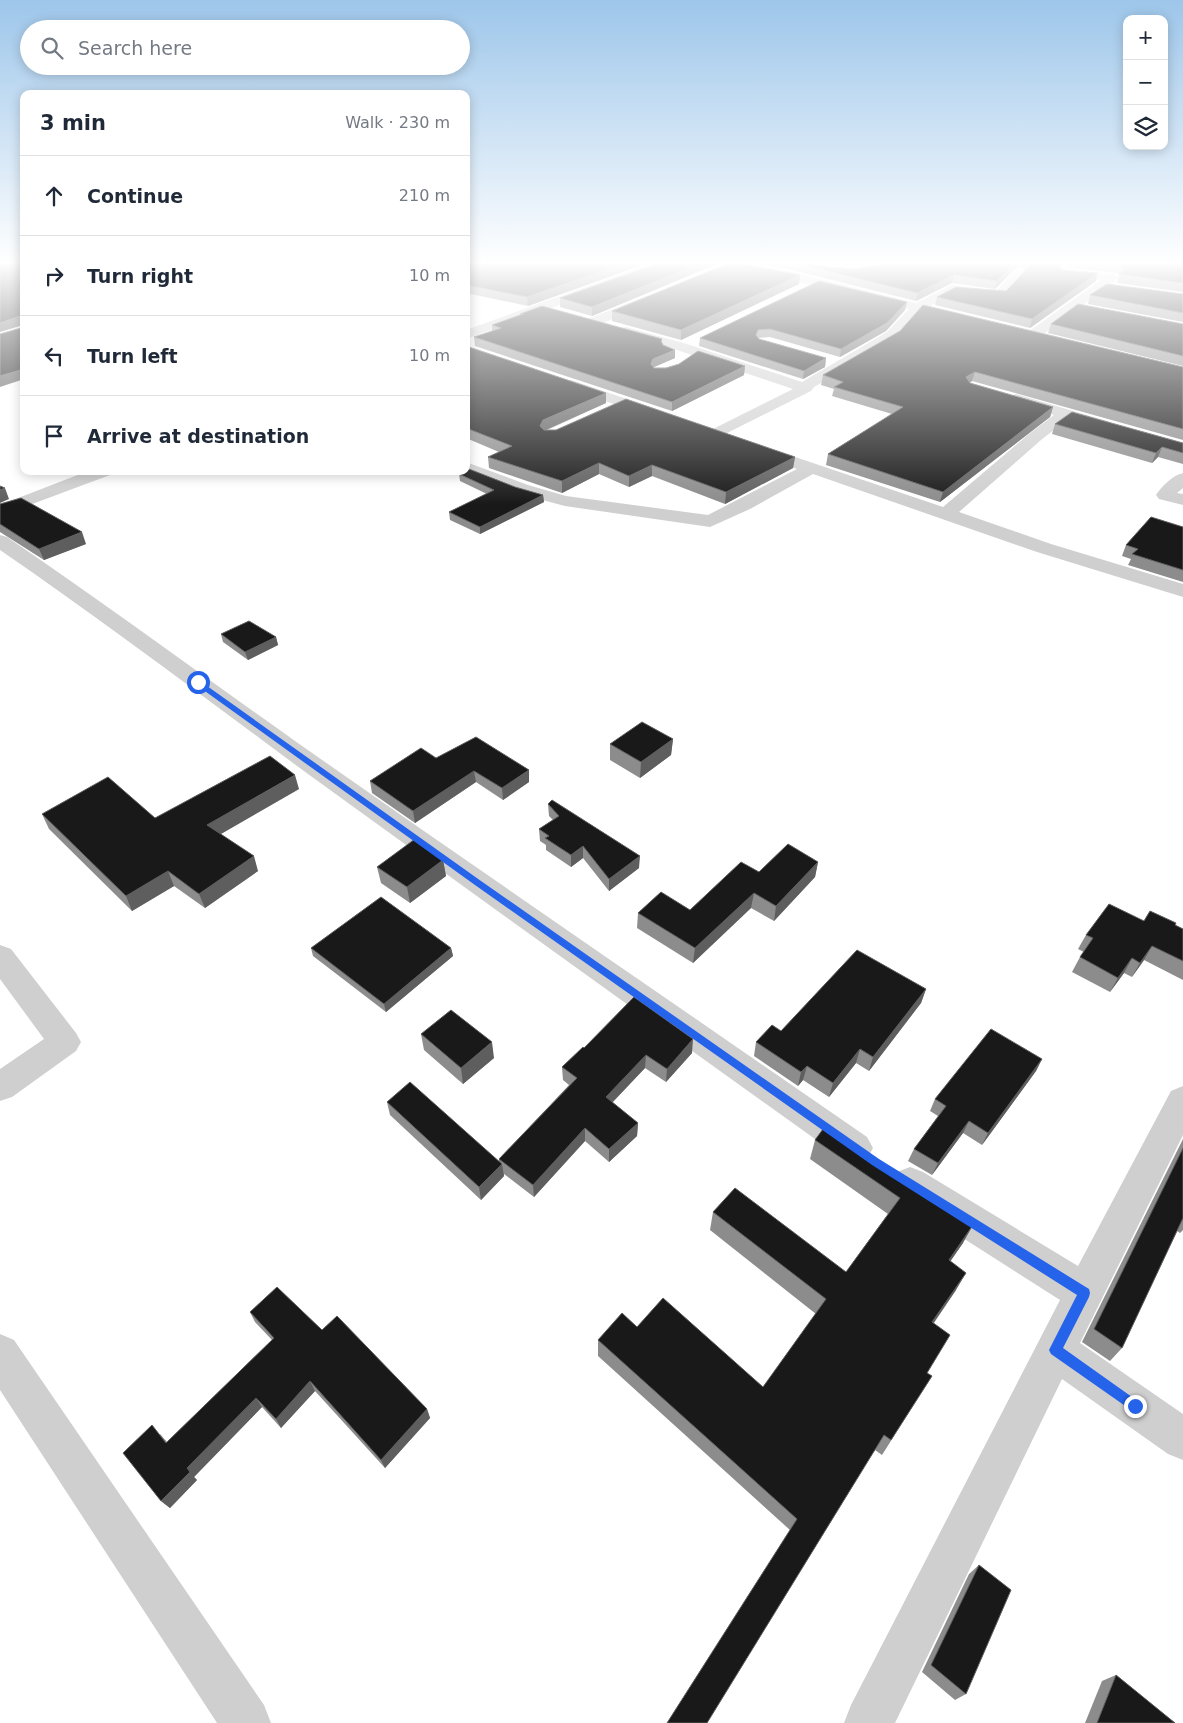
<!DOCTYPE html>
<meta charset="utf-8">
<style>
:root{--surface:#fff;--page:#f2f2f3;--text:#1f2937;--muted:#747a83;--line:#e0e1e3}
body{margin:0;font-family:"DejaVu Sans",sans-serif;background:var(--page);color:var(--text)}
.controls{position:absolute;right:15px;top:15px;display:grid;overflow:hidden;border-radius:10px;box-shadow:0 2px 12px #0003}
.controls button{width:45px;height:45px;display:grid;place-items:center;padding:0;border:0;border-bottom:1px solid var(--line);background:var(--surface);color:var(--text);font:25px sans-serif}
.stop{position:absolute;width:15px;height:15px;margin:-11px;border:4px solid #2563eb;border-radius:50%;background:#fff}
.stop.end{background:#2563eb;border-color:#fff;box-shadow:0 1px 5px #0008}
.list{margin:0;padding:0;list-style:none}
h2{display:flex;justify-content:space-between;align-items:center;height:65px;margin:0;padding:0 20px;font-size:21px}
h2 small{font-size:16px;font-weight:400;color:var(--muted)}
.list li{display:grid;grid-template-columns:32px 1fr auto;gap:15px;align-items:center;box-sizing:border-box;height:80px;padding:0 20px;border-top:1px solid var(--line)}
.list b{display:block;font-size:19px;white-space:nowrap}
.list em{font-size:16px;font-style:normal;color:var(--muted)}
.icon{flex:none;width:28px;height:28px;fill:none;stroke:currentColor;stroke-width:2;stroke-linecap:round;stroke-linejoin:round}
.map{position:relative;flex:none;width:1183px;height:1723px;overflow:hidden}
.search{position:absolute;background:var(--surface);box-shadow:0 2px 12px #0003;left:20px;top:20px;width:450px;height:55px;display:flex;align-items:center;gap:12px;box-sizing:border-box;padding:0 18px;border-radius:28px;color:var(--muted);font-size:19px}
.panel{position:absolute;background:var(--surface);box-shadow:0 2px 12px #0003;left:20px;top:90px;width:450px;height:385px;border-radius:10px}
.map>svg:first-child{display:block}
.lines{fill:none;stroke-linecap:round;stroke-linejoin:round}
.minor{fill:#cfcfcf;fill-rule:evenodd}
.wall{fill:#8c8c8c}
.shaded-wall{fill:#5e5e5e}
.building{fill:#191919;stroke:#5e5e5e}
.route{fill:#2563eb}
</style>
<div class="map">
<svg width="1183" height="1723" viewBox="0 0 1183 1723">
<rect width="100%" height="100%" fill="#fff"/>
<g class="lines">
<path class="minor" d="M649,264h16l-2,3 -197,72v-9z
M725,264h23l40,7 128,32 36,-18 44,6 20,-21 4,-1 6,4 -23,25 -4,1 -45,-6 -24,13 33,8 2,3 -2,3 -5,1 -37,-9 -24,26 -83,49 -3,4 -96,48 -6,-2 -2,-3 2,-3 84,-42 -116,-39 -56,-16 -2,-3 2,-3 5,-1 61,17 115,38 85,-50 22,-23 -121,-30 -57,-11z
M1055,264h12l2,6 44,4 6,4 -81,60h-10l-2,-3 2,-3 73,-52 -41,-4z
M646,296l6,4 -1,3 -53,22h-10l-2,-3 2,-3z
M571,380l91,31 2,3 -2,3h-12l-84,-30 -2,-3 2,-3z
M1016,394l94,28 2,3 -2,3 -6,2 -36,-11 -27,21 -82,72 92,32 132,40v13l-146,-45 -224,-78 -63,35 -40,18 -145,-21 -49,-13 -55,-22h5v-9l62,23 38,11 142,19 89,-46 -43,-15 -2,-4 2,-4 6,-1 183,62 86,-73 25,-19 -43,-13 -3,-3 3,-3z
M88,471h24l-2,4 -110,41v-11z
M1183,473v15l-6,5 6,1v11l-24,-6 -3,-4c6,-9 17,-20 27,-22z
M0,535l7,2c97,66 192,136 288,204 190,133 381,264 572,396l6,11 -6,11 -12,5 -12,-5c-179,-128 -357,-256 -535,-385 -102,-75 -203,-152 -308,-224z
M0,945l11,4 65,84 5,9 -5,9 -64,46 -12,4v-32l44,-30 -44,-60z
M1183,1086v49l-103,208 103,71v46l-15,-6 -106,-75 -167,344h-51l7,-18 209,-405 -163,-104 -5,-12 5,-12 13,-5 13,5 155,94 93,-175z
M0,1334l14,6 250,365 7,18h-54l-217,-333z"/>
</g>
<path class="wall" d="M466,264h179l-117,42 -62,-13z
M656,264h61l-125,52 -32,-9v-9z
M757,264h53l1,1 42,4 27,-5h179l3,6 34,11 -66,47 -95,-23 2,-8 69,-6 19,-20 -5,-4 -5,2 -20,20 -43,-6 -36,18 -128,-32z
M833,264h33l-14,1z
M1068,264h115v28l-66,-9 2,-7 -2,-3 -47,-5z
M800,275l-1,9 -118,56 -69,-19v-10z
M1183,294v28l-95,-18 2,-9z
M905,310l-19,21 -46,26 -70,-20 -12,1 1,1 67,19 -1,9 -22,12 -104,-33 1,-8z
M520,314l142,25v4l1,2 12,13 -21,9v1l91,-2 -1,9 -72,36 -197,-65 -1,-9 18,-6v-6l28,-10z
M1051,324h132v42l-135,-33z
M466,346l140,47v10l-59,27 248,27 -2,11 -68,36 -73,-28 -23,11 -30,-13 -37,19 -73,-25 -1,-11 11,-5 -33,-14z
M1183,367v73l-211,-59 -2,2 83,24 -3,10 -110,85 -114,-37 2,-11 64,-40 -60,-18 2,-7 -13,-4 2,-10z
M1055,424l128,19v21l-25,-7 -6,6 -100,-29z
M459,474l84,21 1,7 -64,32 -30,-14 -1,-8 38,-18 -27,-13z
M0,504l86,40 -42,16 -44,-28z
M1183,527v55l-55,-17 3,-6 -9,-3 4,-11z
M221,634l55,3 2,8 -30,15 -25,-18z
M673,739l-2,16 -31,23 -30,-18v-16z
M436,758l93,24 -26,18 -27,-18 -61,41 -43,-30 -2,-12z
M299,789l-78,45 37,37 -53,37 -31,-22 -42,25 -83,-82 -7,-15 113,4z
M548,804l91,64 -30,23 -26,-33 -12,9 -25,-17v-5l-6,-4 -1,-12 14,-9 -4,-4z
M443,860l3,16 -36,27 -29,-20 -4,-16z
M818,862l-3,15 -41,44 -23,-13 -58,55 -56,-35 1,-15 52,-3 69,-38z
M1144,921l31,4 8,4v51l-39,-20 -12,17 -8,-4 -14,19 -38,-20 8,-15 4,-5 -6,-3 8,-14z
M311,948h140l2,8 -67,56 -73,-56z
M926,989l-5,14 -52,68 -13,-8 -27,34 -26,-17 -5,6 -44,-30 2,-14z
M421,1034l73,24 -31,26 -39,-34z
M584,1048l108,5 -26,29 -21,-14 -33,35 26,20 -1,13 -28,26 -24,-21 -51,56 -30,-23v2l-23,24 -91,-85 -3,-13 112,59v-2l70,-74 -6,-5 -1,-13z
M1042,1059l-6,12 -54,74 -19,-12 -31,42 -24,-14 6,-12 24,-33 -8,-5 5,-12z
M826,1125l137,118 -13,18 6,29 -22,33 -7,50 5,3 -50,79 -7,-5 -85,80 -192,-174v-16l39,-13 126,60 53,-73 -106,-84 3,-18 133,60 42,-58 -78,-55 5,-19z
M1183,1139v91l-3,3 -3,-2 -55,117 -12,13 -28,-19z
M250,1312l72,18 105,79 3,9 -45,50 -70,-77 -34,37 -19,-21 -68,70 3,3 -27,28 -9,-7 -1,-67 7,8 105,-102 -17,-18z
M979,1565l-13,129 -11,6 -33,-28 47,-98z
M1116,1675l59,48h-90l17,-42z"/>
<path class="shaded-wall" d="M623,264h22l-117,42 -1,-9z
M699,264h18l-125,52v-9z
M852,264h14l-14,1z
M1014,264h6v3l-5,2 -20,20 2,-8z
M1098,273l-2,8 -66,47 2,-9z
M800,275l-1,9 -118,56v-10z
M954,275l-2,8 -36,18 1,-8z
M907,302l-2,8 -19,21 -46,26 1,-8z
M20,316l3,9 -23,7v-9z
M675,350v8l-23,10 -1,-4 2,-5z
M826,358l-1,9 -22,12 1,-8z
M745,366l-1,9 -72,36v-9z
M24,369v10l-24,8v-11z
M975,372l-3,9 -8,6 2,-10z
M606,393v10l-63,28 -3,-5 3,-6z
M1053,407l-3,10 -110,85 3,-10z
M1162,447l-4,10 -6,6 4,-10z
M795,457l-2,11 -68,36 1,-12z
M599,463v11l-37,19v-12z
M652,465v11l-23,11v-11z
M5,488l4,11 -9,4v-13z
M543,495l1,7 -64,32v-7z
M82,532l4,12 -42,16 -5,-11z
M276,637l2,8 -30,15 -3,-8z
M673,739l-2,16 -31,23 1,-16z
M529,770v12l-26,18 -1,-12z
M474,771l2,11 -61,41 -2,-12z
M295,775l4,14 -87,50 -5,-14z
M583,846v12l-12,9v-12z
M254,856l4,15 -53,37 -6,-14z
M640,856l-1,12 -30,23v-12z
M443,860l3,16 -36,27 -3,-16z
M818,862l-3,15 -41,44 2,-15z
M168,871l6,15 -42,25 -6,-15z
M754,893l-3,15 -58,55 2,-15z
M1152,946l-8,14 -12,17 8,-14z
M451,948l2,8 -67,56 -2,-8z
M1132,958l-8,15 -14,19 8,-14z
M926,989l-5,14 -52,68 4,-14z
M693,1039l-1,14 -26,29 1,-13z
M492,1042l2,16 -31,26 -2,-16z
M860,1049l-4,14 -27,34 4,-14z
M646,1055l-1,13 -40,42 1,-13z
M1042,1059l-6,12 -54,74 6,-12z
M807,1066l-4,14 -5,6 3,-14z
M969,1121l-6,12 -31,42 6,-12z
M638,1123l-1,13 -28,26v-13z
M585,1128v13l-51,56 -1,-12z
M502,1164l2,12 -23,24 -2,-13z
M973,1225l-10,18 -24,35 10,-18z
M966,1273l-10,17 -33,48 9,-16z
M310,1381l5,10 -34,37 -5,-9z
M256,1398l6,9 -68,70 3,3 -27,28 -9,-7 26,-33z
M427,1409l3,9 -45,50 -4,-8z"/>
<path class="building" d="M0,264h24v105l-24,7v-42l21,-6 2,-10 -3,-2 -20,7z
M466,264h157l-96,33 -61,-12z
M656,264h43l-107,43 -32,-9z
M727,264h18l55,11 -119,55 -69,-19z
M800,264h10l1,1 42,4 27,-5h134l-17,17 -43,-6 -37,18z
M1029,264h30l3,6 36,3 -66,46 -95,-22 19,-10 50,4 24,-25z
M1106,264h77v19l-63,-9 4,-4 -4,-5z
M819,281l88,21 -20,21 -46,26 -71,-20 -12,1 -2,5 3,4 67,19 -22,13 -104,-33z
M1107,284l76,10v19l-93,-18z
M1078,304l105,20v32l-132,-32z
M923,305l260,62v62l-208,-57 -9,5 4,6 83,24 -110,85 -115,-38 75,-47 -69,-20 9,-5 -20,-7 77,-44z
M542,306l120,33 -1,2 2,4 12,5 -22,9 -2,5 3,4h12l13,-4 19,-13 47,15 -73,36 -198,-65 27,-9 -9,-3 31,-11h-3z
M466,346l140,47 -63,27 -3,6 4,4h12l70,-31 169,58 -69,35 -74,-27 -23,11 -30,-13 -37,18 -74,-24 24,-11 -46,-18z
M1072,412l111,31v10l-21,-6 -6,6 -101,-29z
M469,469l46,18 28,8 -63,32 -31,-15 45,-22 -35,-16z
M0,486l5,2 -5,2z
M21,498l61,34 -43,17 -39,-25v-20z
M1151,517l32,10v43l-51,-16 6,-5 -12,-4z
M249,621l27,16 -31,15 -24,-18z
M642,722l31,17 -32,23 -31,-18z
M476,737l53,33 -27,18 -28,-17 -61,40 -43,-30 51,-33 15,10z
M270,756l25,19 -88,50 47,31 -55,38 -31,-23 -42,25 -84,-82 66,-37 47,41z
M552,800l88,56 -31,23 -26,-33 -12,9 -26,-17 4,-2 -10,-7 20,-13 -11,-12z
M415,839l28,21 -36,27 -30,-20z
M788,844l30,18 -42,44 -22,-13 -59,55 -57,-35 23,-21 29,18 51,-48 18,10z
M381,897l70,51 -67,56 -73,-56z
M1109,904l35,17 6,-10 26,12 -1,2 8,4v32l-31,-15 -12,17 -8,-5 -14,20 -38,-21 13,-19 -7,-3z
M857,950l69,39 -53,68 -13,-8 -27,34 -26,-17 -6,6 -45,-30 16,-17 9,6z
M634,997l59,42 -26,30 -21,-14 -40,42 32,26 -29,26 -24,-21 -52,57 -34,-26 78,-81 -15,-11 21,-20 1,1z
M451,1010l41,32 -31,26 -40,-34z
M991,1029l51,30 -54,74 -19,-12 -31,42 -24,-14 32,-43 -11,-7z
M410,1082l92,82 -23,23 -92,-85z
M826,1125l147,100 -24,35 17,13 -34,49 18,13 -23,38 5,3 -41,64 -7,-5 -177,288h-40l130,-204 -199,-179 24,-27 15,14 26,-29 100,89 63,-88 -113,-87 22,-24 111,84 54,-74 -85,-58z
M1183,1148v70l-61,130 -28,-19z
M277,1287l45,43 15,-14 90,93 -46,51 -71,-79 -34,38 -20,-21 -69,70 3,4 -29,29 -38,-48 29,-28 14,18 108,-105 -24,-26z
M979,1565l32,25 -45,104 -35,-29z
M1116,1675l59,48h-78z"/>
<linearGradient id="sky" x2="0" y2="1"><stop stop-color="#9dc6ea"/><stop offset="0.52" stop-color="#fff"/><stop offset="1" stop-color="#fff" stop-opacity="0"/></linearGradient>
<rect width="1183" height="505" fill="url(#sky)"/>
<path class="route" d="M195,681h5l281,200 398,278 210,130 1,4 -1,4 -26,51 76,54 2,4 -2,4 -4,2 -4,-2 -80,-56 -2,-4 2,-4 26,-51 -205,-130 -397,-280 -280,-201z"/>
</svg>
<div class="controls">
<button>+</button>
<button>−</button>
<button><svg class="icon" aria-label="layers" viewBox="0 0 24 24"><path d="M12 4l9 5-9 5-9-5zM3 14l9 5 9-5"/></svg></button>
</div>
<div class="stop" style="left:198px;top:682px"></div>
<div class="stop end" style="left:1135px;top:1406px"></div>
<div class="search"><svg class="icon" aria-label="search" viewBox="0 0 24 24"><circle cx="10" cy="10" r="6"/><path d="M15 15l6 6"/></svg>Search here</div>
<section class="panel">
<h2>3 min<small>Walk · 230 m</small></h2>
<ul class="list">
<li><svg class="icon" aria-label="ahead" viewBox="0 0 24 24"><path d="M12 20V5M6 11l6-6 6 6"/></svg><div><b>Continue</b></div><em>210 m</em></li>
<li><svg class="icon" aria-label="right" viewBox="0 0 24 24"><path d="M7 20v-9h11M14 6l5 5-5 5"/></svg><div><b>Turn right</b></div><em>10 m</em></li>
<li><svg class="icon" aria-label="left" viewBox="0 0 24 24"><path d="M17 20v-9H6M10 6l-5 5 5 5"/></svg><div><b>Turn left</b></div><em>10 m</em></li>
<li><svg class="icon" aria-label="arrive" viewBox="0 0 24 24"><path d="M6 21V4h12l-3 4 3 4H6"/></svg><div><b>Arrive at destination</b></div></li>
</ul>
</section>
</div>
